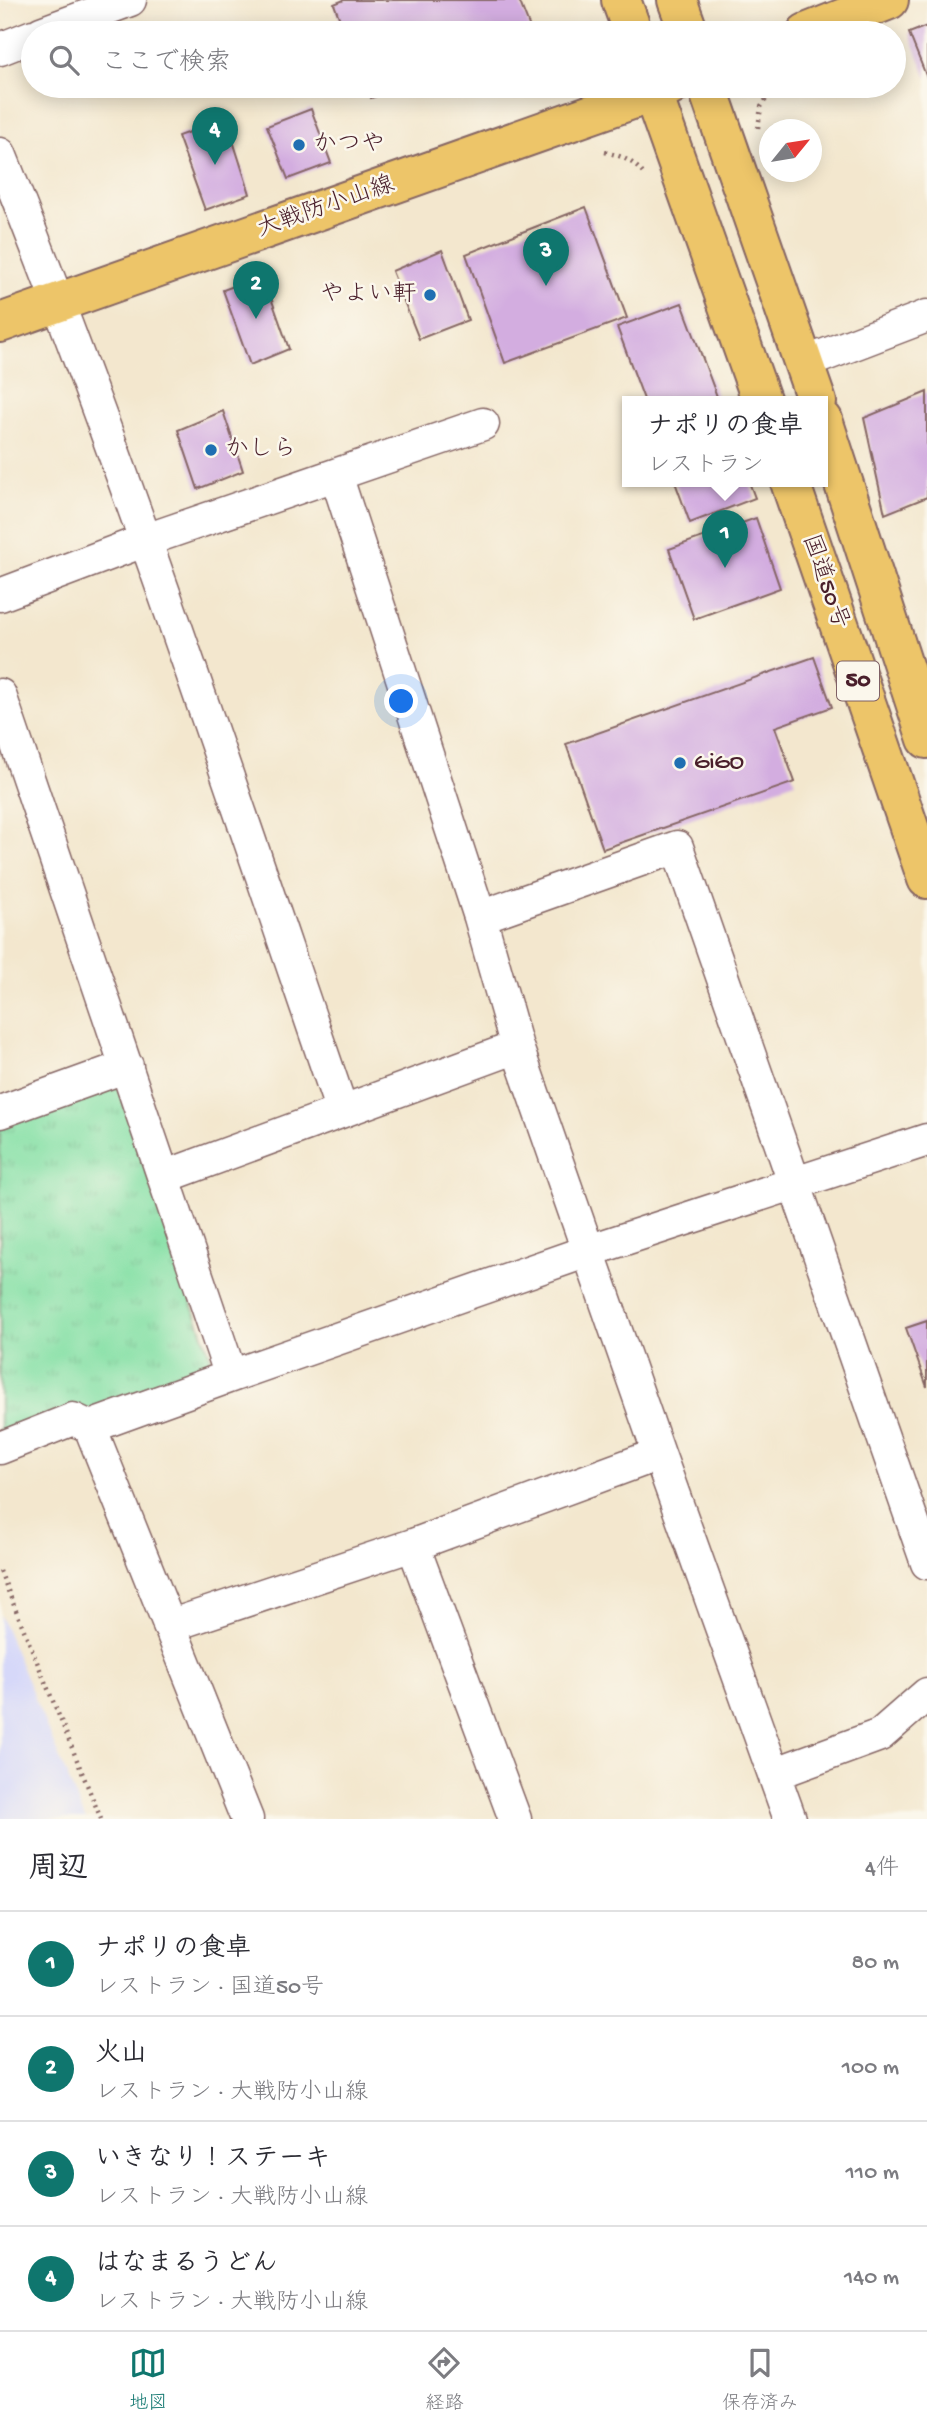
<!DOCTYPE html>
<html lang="ja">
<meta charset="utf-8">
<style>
:root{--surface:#fff;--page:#f2f2f3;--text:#2b2b33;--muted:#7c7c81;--line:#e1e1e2;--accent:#0f766e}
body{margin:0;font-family:"Gochi Hand","Klee One",sans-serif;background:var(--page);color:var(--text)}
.compass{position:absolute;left:759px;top:119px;width:63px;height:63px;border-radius:50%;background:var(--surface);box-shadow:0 4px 18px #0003;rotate:60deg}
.you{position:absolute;left:402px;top:702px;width:24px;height:24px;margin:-18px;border:5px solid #fff;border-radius:50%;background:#1a73e8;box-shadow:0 0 0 10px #1a73e833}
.badge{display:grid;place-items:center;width:46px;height:46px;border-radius:50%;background:var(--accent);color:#fff;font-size:23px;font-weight:700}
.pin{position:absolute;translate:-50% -58px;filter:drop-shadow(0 2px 4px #0008)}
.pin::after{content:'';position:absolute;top:37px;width:24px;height:21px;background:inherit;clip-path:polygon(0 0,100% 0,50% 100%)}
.popup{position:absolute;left:622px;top:396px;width:206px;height:91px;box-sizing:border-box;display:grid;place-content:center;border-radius:0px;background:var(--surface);filter:drop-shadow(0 2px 5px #0005);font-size:23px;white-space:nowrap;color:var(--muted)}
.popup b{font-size:26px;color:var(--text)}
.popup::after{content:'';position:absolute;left:50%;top:100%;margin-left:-14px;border:14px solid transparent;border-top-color:var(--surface)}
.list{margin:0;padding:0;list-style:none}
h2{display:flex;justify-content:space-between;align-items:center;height:91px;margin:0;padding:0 28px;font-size:30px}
h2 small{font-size:23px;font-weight:400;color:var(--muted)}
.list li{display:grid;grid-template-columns:46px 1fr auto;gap:21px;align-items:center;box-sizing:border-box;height:105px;padding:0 28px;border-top:2px solid var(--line)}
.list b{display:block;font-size:26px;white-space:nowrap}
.list p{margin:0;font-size:23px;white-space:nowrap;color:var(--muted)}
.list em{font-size:23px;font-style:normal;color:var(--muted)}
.icon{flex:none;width:38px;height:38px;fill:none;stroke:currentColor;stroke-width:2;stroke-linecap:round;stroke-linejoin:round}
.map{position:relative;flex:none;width:927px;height:1819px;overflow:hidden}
.search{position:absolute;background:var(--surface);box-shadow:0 4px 18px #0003;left:21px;right:21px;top:21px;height:77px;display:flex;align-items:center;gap:18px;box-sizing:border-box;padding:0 24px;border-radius:38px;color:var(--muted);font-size:26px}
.sheet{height:511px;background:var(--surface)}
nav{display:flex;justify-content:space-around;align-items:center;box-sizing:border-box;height:98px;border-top:2px solid var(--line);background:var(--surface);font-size:19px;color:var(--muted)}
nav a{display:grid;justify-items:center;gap:4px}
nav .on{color:var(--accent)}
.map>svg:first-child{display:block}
</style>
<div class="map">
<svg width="927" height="1819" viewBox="0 0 927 1819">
<defs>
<pattern id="grass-tufts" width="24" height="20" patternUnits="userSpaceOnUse" patternTransform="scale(1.75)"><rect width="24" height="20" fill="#85e0a6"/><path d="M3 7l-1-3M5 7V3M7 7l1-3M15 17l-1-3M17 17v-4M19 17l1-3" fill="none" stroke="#74c08f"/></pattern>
</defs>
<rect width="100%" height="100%" fill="#fbf7ec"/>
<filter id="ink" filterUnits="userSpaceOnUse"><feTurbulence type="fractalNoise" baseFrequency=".0143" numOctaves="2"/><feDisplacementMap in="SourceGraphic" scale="14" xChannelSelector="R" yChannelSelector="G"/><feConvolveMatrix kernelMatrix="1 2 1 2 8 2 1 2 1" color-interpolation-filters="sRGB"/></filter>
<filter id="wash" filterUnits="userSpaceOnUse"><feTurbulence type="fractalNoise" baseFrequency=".00686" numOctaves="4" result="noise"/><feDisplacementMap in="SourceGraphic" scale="28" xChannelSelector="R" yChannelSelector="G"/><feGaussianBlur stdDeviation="1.57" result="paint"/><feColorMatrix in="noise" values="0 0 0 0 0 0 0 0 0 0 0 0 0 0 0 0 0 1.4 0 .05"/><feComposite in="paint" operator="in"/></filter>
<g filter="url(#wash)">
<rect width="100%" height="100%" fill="#f3e7ce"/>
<!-- built -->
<path fill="#d6d8f9" d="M0 1615 85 1819H0Z"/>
<!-- grass -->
<path fill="url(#grass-tufts)" stroke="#688068" stroke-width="2" d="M116 1082 215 1370 92 1413 0 1436V1125Z"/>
<g id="blocks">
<!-- building -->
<path fill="#d3ade0" d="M344 0H519L532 33H345L334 4Z
M927 26V78L909 33Z
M366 86H403L371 98Z
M311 109 331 163 288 179 267 126Z
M226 119 250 194 205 210 178 136Z
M586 207 627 318 505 363 466 254Z
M442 250 468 320 419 339 392 271Z
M263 275 289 349 250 365 223 290Z
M682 303 719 402H645L617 327Z
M927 392V497L885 514 864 418Z
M223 411 243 471 198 489 178 430Z
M675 482H749L755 498 690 523Z
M756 518 780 588 694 619 669 549Z
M814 657 832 707 775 727 795 782 603 849 566 744Z
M927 1321V1387L906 1328Z"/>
</g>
</g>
<g filter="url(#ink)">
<use href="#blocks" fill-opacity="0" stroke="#856564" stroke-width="2"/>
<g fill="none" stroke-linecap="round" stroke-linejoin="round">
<defs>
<path id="minor" d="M41 33 130 0
M0 49 33 36
M0 154C126 468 232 790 342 1111
M804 363 927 316
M336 475 480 917 517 1047 659 1454 790 1819
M0 595 146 540 483 424
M0 695 231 1376
M480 917 677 847 927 1563
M0 1112 127 1066
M164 1177 517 1047
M90 1427 231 1376 588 1251 927 1140
M0 1448 73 1419 90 1427 247 1819
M413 1545 515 1819
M169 1626 413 1545 659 1454
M774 1774 880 1735 927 1694"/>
<path id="major" d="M806 33 889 0
M0 323 671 86"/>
<path id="highway" d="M621 0 633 33
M677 0 689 33
M650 86 762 402
M707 86 817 402
M823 420 927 739
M790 482 927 879"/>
</defs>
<!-- minor casing -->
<use href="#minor" stroke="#856564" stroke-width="35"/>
<!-- major casing -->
<use href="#major" stroke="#856564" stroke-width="42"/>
<!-- highway casing -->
<use href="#highway" stroke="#856564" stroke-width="42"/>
<!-- path -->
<path stroke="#856564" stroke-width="4.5" stroke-dasharray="2 5" stroke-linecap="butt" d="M758 128 761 107 770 93
M605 152C622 156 634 161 645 176
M0 1571 101 1819"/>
<!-- minor -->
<use href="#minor" stroke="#fff" stroke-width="32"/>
<!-- major -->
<use href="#major" stroke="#edc569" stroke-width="38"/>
<!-- highway -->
<use href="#highway" stroke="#edc569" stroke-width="38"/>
</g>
</g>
<!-- markers -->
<g fill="#1f6fb2" stroke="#fbf7ec" stroke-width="2.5">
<circle cx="299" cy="145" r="7"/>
<circle cx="430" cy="295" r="7"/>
<circle cx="211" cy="450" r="7"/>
<circle cx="680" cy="763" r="7"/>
</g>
<g text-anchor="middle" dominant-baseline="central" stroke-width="5" stroke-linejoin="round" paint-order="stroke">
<!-- shield labels -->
<rect fill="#fbf7ec" stroke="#7f6065" stroke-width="2" x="837" y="661.5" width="42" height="39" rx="5"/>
<g font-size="23" font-weight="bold" fill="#4a1f2b">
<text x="858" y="681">50</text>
</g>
<!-- poi labels -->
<g font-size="24" fill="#4a1f2b" stroke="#fbf7ec" text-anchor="start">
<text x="313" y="145">かつや</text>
<text x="416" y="295" text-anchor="end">やよい軒</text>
<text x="225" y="450">かしら</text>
<text x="694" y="763">GiGO</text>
</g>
<!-- street labels -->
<g font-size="24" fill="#4a1f2b" stroke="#fbf7ec">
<text transform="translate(326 208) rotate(-19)">大戦防小山線</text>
<text transform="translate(824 582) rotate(71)">国道50号</text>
</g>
</g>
</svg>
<svg class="compass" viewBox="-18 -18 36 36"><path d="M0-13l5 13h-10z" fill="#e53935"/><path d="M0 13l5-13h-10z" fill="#7c7c81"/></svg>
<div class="you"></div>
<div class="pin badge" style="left:725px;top:568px">1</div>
<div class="popup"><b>ナポリの食卓</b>レストラン</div>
<div class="pin badge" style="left:256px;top:319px">2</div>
<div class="pin badge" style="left:546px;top:286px">3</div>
<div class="pin badge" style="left:215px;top:165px">4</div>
<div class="search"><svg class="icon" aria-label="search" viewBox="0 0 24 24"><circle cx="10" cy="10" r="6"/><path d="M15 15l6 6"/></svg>ここで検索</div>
</div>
<section class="sheet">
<h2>周辺<small>4件</small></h2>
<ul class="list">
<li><span class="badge">1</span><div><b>ナポリの食卓</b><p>レストラン · 国道50号</p></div><em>80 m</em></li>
<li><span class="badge">2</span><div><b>火山</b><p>レストラン · 大戦防小山線</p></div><em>100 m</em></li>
<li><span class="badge">3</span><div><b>いきなり！ステーキ</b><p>レストラン · 大戦防小山線</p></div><em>110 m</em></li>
<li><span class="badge">4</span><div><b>はなまるうどん</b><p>レストラン · 大戦防小山線</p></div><em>140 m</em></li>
</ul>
</section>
<nav>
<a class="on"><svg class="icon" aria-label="map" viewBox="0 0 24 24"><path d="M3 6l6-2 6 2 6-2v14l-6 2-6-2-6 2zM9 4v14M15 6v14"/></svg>地図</a>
<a><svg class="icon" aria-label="directions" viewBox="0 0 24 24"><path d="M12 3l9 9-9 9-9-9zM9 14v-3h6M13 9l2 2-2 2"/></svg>経路</a>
<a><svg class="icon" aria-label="saved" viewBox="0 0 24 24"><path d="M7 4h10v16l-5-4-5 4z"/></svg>保存済み</a>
</nav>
